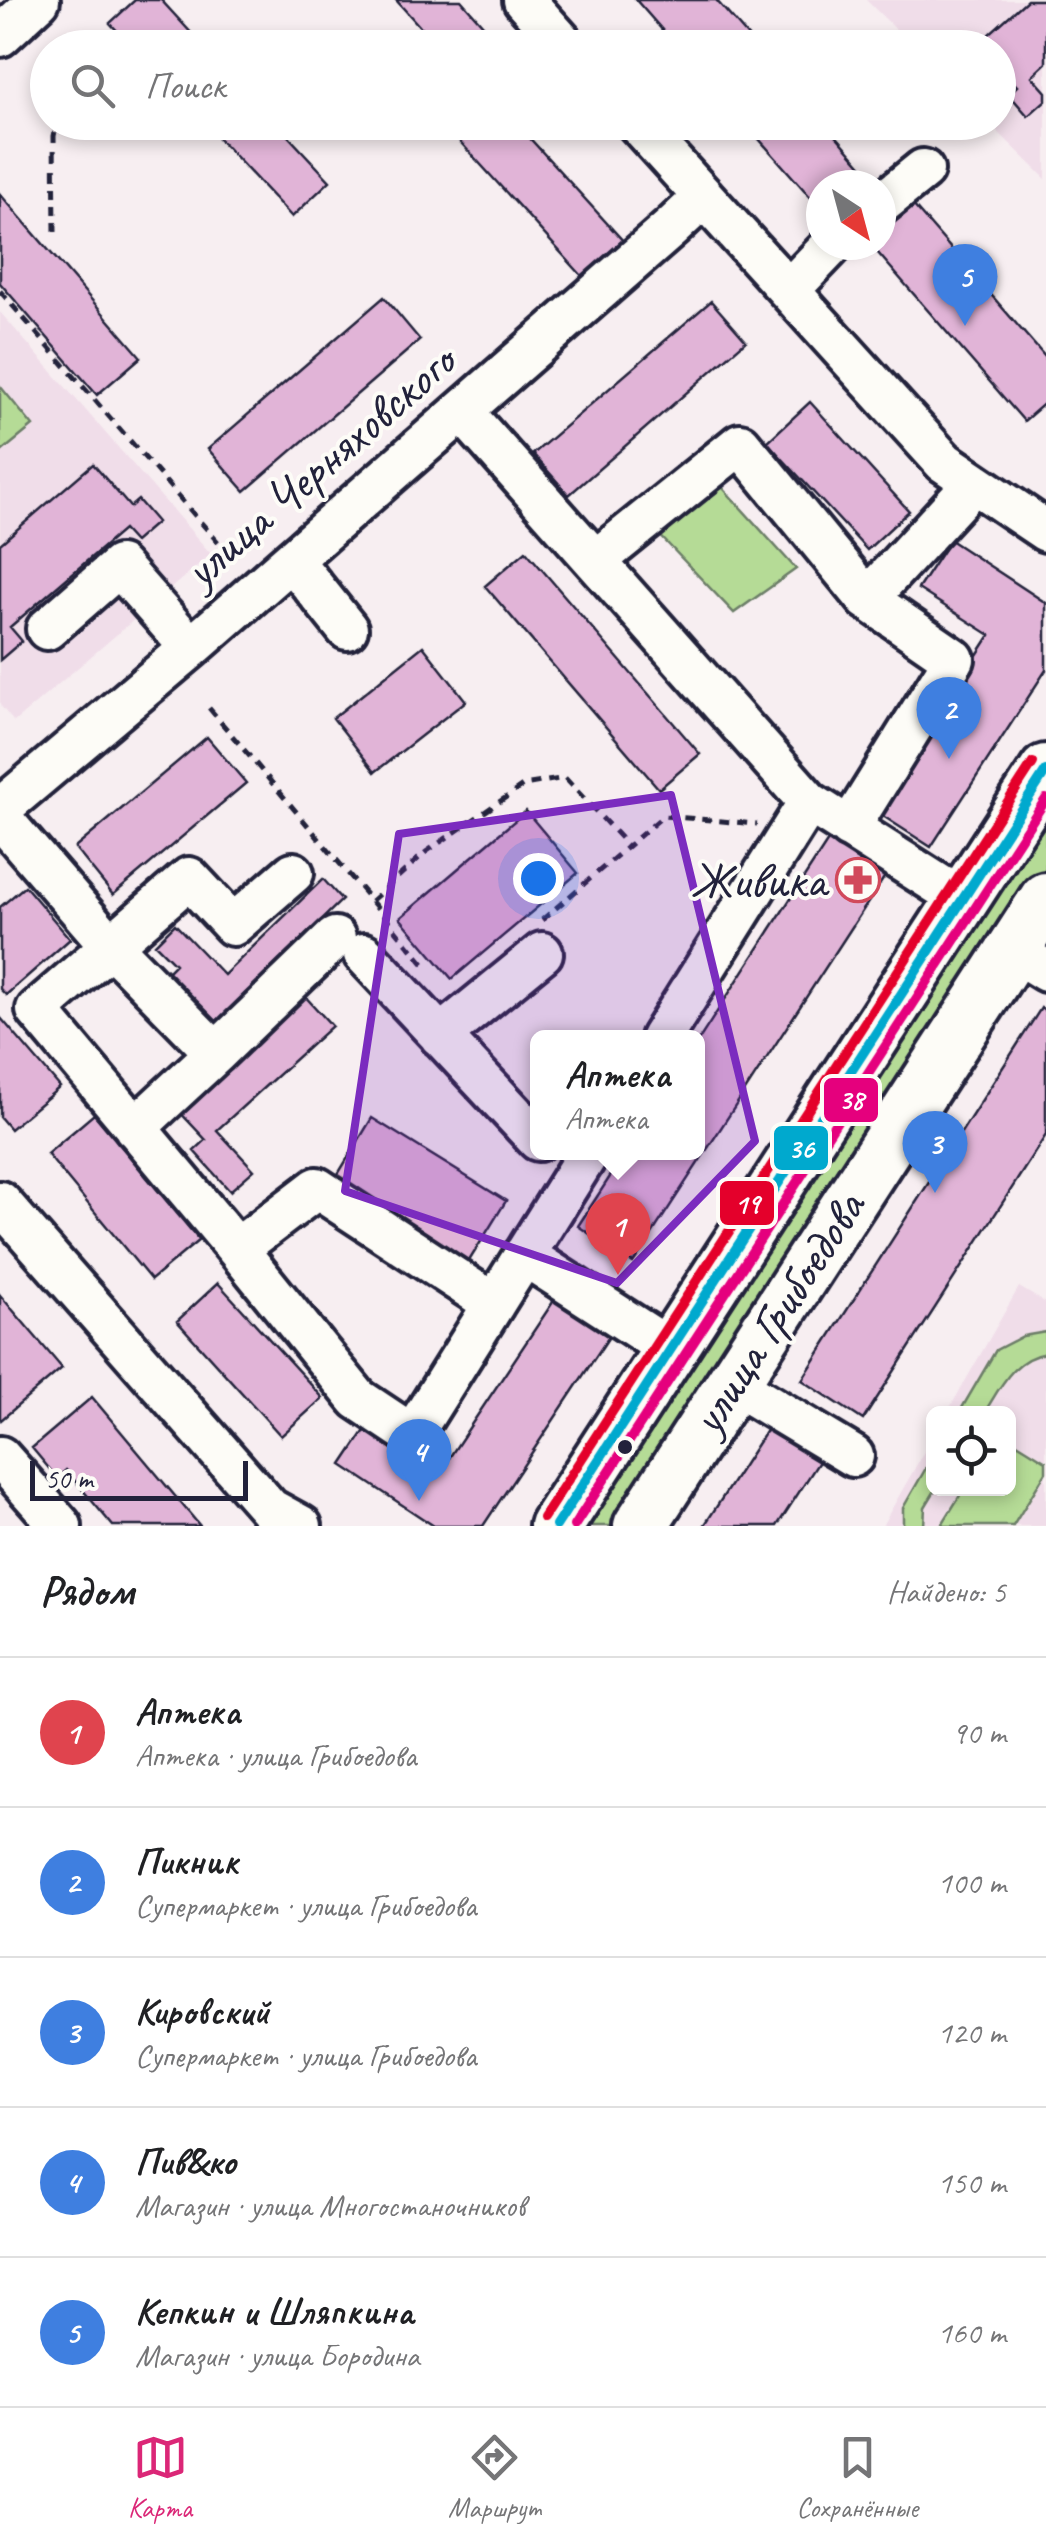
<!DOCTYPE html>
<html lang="ru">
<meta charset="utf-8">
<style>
:root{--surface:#fff;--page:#f6f6f6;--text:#202124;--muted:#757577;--line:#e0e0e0;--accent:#db2777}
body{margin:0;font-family:Caveat,sans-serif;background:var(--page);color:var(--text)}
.controls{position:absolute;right:30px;bottom:30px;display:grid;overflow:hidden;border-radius:15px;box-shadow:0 5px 15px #0003}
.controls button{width:90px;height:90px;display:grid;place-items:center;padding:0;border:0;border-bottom:2px solid var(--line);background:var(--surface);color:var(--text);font:50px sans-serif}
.compass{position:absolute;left:806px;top:170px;width:90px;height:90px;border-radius:50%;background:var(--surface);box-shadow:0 5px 15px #0003;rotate:144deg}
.scale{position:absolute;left:30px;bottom:25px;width:218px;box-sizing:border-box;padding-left:10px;border:5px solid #22223b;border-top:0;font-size:28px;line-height:35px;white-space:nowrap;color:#22223b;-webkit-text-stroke:8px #fdfcf7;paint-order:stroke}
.you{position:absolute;left:538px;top:878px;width:35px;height:35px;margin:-25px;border:8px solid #fff;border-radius:50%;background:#1a73e8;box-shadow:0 0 0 15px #1a73e833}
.badge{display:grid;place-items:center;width:65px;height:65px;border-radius:50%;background:var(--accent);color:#fff;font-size:32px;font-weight:700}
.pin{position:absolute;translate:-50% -82px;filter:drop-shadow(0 2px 5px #0008)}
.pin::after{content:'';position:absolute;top:52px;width:35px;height:30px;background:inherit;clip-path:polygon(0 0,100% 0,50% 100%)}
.popup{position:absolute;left:530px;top:1030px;width:175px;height:130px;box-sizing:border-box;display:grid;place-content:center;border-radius:15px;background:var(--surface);filter:drop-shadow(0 2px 8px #0005);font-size:32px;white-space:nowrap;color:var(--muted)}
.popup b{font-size:38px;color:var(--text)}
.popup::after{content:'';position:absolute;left:50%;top:100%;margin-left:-20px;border:20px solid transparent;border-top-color:var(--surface)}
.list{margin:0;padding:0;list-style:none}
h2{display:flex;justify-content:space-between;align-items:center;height:130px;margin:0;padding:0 40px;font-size:42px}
h2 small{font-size:32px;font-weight:400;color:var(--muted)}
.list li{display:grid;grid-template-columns:65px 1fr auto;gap:30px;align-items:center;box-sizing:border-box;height:150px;padding:0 40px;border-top:2px solid var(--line)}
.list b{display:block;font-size:38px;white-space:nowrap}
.list p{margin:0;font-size:32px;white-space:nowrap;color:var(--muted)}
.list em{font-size:32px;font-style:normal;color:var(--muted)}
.icon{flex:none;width:55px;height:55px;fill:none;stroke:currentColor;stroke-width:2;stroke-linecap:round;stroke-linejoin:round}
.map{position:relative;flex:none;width:1046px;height:1526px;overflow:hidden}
.search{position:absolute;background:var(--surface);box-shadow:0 5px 15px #0003;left:30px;right:30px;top:30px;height:110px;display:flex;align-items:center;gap:25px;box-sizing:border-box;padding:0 35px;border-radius:55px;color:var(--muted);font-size:38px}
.sheet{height:880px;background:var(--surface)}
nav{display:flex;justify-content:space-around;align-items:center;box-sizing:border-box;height:140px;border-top:2px solid var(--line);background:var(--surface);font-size:28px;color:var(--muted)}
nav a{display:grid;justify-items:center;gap:5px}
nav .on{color:var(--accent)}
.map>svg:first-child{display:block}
</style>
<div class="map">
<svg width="1046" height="1526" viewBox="0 0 1046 1526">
<rect width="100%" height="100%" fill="#f7eef1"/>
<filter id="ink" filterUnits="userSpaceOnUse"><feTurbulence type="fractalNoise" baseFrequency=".01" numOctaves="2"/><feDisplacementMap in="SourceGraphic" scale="20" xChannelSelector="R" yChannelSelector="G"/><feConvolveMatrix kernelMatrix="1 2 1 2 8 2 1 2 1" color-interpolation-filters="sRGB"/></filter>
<g filter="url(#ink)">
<!-- built -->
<path fill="#f0dde9" d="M866 0H1046V179L989 123 998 122V48L914 47Z
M0 312 211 554 14 722 0 705Z
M1019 1287 1046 1303V1526H882L933 1436 934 1488H1008V1414L947 1413Z"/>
<!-- green -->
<path fill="#b5db96" stroke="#6c7e68" stroke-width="2.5" d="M0 386 33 426 0 453Z
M713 477 796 569 734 613 649 524Z
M1046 789V874L624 1526H568Z
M1046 1332V1353C1013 1358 1000 1388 984 1413H959L996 1350 1023 1336Z
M1009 1438 1046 1461V1472L1013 1526H941L964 1489 1008 1488Z
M933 1456 934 1488 936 1489 925 1507 924 1526H903V1508Z"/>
<!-- building -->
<path fill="#e1b4d7" stroke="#22223b" stroke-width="2.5" d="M135 0H161L205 48H133L110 23Z
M396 0H461L490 33 475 48H439Z
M636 0H716L758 48H678Z
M1027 0H1046V63L1032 76 1046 92V100L1028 116 1009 94 1017 86 998 66V48H982L978 44Z
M203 122H275L330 181 292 217Z
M466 122H515L624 242 584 278 453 134Z
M744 122H824L866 170 849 185H821V209Z
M0 194 141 357 97 395 0 283Z
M913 205 1046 358V402L1024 421 871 245H881V233Z
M384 297 420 340 245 491 208 449Z
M711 301 746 341 569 495 533 454Z
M810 402 909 511 867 550 767 442Z
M93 464 130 507 138 500 157 522 134 542 123 530 10 627 22 641 0 660V544Z
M950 540 1046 603V670L931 847 875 811 990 635 918 589Z
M526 551 700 754 659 789 485 586Z
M423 646 466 701 375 772 333 718Z
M207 737 246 783 113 895 75 848Z
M526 811 578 873 452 979 400 918Z
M837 827 893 864 633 1263 578 1226 626 1152H698V1041Z
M323 879 342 900 211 1027 189 1004 194 999 167 972 175 964 155 944 175 924 224 975Z
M25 886 70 939 6 995 0 989V907Z
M302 993 332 1026 217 1130 254 1170 230 1191 194 1151 206 1140 176 1108Z
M1041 1008 1046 1012V1135L863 1420 802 1380Z
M0 1017 60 1087 10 1129 0 1117Z
M94 1114 199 1240 151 1280 47 1154Z
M372 1118 506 1201 469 1261 335 1179Z
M218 1283 323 1398 281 1436 177 1321Z
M561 1290 616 1326 483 1526H434L342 1465 374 1417 445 1464Z
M0 1295 62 1368 1 1420 0 1418Z
M92 1397 200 1526H113L66 1470 57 1478 32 1448Z
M772 1421 824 1454 777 1526H704Z"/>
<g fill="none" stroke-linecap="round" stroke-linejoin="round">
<defs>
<path id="minor" d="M524 0 567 48
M0 36 39 0
M636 122 944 462 1046 531
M881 204 923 170
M789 290 832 245
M462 411 809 802 963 900
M292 560 347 629
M595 561 740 444 867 599 954 659 849 828
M867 599 973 484
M47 629 119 566 191 648
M0 809 191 648 671 228 704 197
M0 817 111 946 216 1053
M1012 950 1046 971
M364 954 538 1140
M440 1036 542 953
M661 1038 809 802
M135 1128 216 1053 335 938
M0 1202 270 1509 301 1526
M237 1249 37 1010 189 878 233 925 293 873
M524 1255 671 1350
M494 1304 317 1188 237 1249 358 1399 412 1435 589 1152
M732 1383 853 1456
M0 1457 61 1526"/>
<path id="major" d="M556 1526 1046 771
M640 1526 1046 899"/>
</defs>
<!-- minor casing -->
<use href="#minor" stroke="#22223b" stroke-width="48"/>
<!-- major casing -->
<use href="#major" stroke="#22223b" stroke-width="60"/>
<!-- path -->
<path stroke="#22223b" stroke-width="5" stroke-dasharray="10 8" stroke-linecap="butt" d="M70 48 72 37
M55 232 54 136 57 122
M0 291 218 542
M209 708 426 966
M371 901 426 852 524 785 565 778 628 846
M542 920 663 816 757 824"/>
<!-- minor -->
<use href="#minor" stroke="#fdfcf7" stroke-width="40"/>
<!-- major -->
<use href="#major" stroke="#fdfcf7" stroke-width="52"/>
<defs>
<path id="bus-1" d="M556 1526 1046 771"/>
<path id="bus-2" d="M574 1526 1046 799"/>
<path id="bus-3" d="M543 1518 1033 763"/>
</defs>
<!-- bus-1 casing -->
<use href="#bus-1" stroke="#fdfcf7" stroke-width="18"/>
<!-- bus-2 casing -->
<use href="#bus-2" stroke="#fdfcf7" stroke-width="18"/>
<!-- bus-3 casing -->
<use href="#bus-3" stroke="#fdfcf7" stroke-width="18"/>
<!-- bus-1 -->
<use href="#bus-1" stroke="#00a9ce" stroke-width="10"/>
<!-- bus-2 -->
<use href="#bus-2" stroke="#e5007d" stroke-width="10"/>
<!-- bus-3 -->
<use href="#bus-3" stroke="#e4002b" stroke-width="10"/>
</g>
</g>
<!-- marked area -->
<path fill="#7b2cbf" fill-opacity="0.2" stroke="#7b2cbf" stroke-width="8" stroke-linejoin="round" d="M671 795 755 1141 617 1283 345 1191 399 834Z"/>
<!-- icons -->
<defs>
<symbol id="pharmacy-ring" viewBox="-11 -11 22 22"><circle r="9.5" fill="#fdfcf7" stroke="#d1495b" stroke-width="1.5"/><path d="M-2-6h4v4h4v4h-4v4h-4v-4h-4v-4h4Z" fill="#d1495b"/></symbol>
</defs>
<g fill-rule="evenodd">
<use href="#pharmacy-ring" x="833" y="855" width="50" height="50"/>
</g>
<!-- markers -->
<circle fill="#22223b" stroke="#fdfcf7" stroke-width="4" cx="625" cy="1447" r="9"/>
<g text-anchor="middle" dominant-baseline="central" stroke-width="8" stroke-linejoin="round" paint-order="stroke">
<!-- street labels -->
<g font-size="50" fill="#22223b" stroke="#fdfcf7">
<text transform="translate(319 466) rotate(-41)">улица Черняховского</text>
<text transform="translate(777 1313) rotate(-57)">улица Грибоедова</text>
</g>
<!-- poi labels -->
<g font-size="50" fill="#22223b" stroke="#fdfcf7" text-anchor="end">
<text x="826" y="880">Живика</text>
</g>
</g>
<g stroke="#fdfcf7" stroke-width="4">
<rect x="822" y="1076" width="58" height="48" rx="10" fill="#e5007d"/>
<rect x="772" y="1124" width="58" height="48" rx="10" fill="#00a9ce"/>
<rect x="718" y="1179" width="58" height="48" rx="10" fill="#e4002b"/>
</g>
<g font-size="28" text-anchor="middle" font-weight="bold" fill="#fff">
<text x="851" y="1109">38</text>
<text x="801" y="1158">36</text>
<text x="747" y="1213">19</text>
</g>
</svg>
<div class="controls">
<button><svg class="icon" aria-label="locate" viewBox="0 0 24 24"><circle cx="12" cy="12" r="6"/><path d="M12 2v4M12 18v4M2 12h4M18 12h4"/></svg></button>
</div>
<svg class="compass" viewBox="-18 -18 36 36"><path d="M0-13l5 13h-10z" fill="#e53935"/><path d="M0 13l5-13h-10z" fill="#757577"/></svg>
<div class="scale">50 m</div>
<div class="you"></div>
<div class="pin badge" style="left:618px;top:1275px;background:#e0444e">1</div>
<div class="popup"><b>Аптека</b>Аптека</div>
<div class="pin badge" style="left:949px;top:759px;background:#3f7fe0">2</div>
<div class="pin badge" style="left:935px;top:1193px;background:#3f7fe0">3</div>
<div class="pin badge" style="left:419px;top:1501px;background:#3f7fe0">4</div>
<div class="pin badge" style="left:965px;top:326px;background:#3f7fe0">5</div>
<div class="search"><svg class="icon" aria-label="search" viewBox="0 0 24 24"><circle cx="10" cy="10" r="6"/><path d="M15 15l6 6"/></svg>Поиск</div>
</div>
<section class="sheet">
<h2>Рядом<small>Найдено: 5</small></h2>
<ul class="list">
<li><span class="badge" style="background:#e0444e">1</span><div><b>Аптека</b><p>Аптека · улица Грибоедова</p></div><em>90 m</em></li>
<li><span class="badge" style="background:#3f7fe0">2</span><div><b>Пикник</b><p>Супермаркет · улица Грибоедова</p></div><em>100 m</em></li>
<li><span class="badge" style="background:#3f7fe0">3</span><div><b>Кировский</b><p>Супермаркет · улица Грибоедова</p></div><em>120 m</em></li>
<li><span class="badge" style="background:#3f7fe0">4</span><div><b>Пив&amp;ко</b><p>Магазин · улица Многостаночников</p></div><em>150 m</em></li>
<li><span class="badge" style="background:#3f7fe0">5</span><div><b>Кепкин и Шляпкина</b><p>Магазин · улица Бородина</p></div><em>160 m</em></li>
</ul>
</section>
<nav>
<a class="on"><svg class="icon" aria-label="map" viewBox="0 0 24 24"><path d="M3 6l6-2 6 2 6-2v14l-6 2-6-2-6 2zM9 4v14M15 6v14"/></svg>Карта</a>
<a><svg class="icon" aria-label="directions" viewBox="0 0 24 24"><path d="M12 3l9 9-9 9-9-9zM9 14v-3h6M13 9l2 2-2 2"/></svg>Маршрут</a>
<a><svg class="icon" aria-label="saved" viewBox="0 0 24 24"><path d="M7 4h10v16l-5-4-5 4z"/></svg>Сохранённые</a>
</nav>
